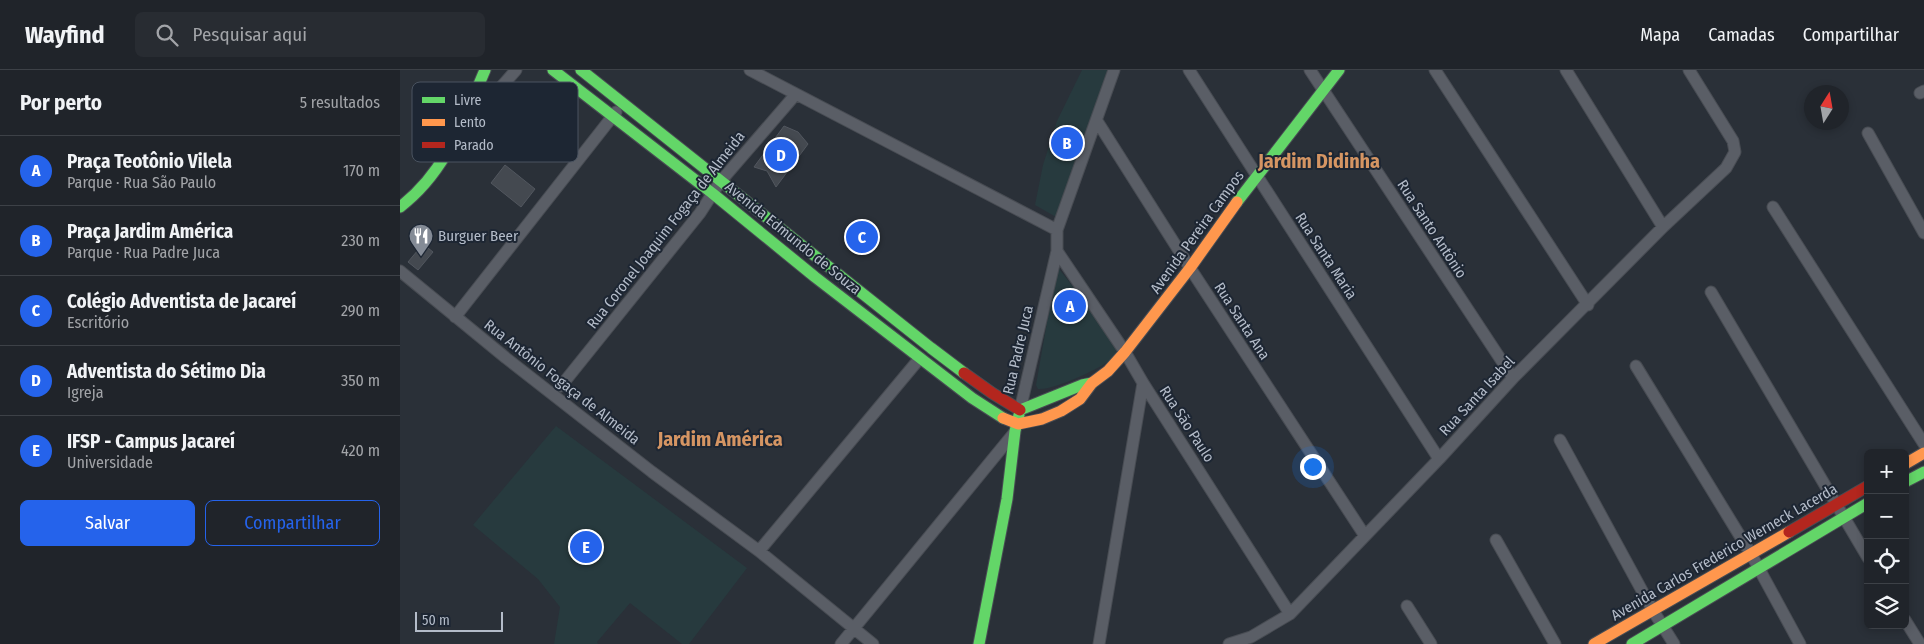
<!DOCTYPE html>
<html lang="pt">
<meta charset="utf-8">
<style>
:root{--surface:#20242a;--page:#282c32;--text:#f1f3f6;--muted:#a2a4a8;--line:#3d4147;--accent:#2563eb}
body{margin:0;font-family:"Fira Sans Condensed",sans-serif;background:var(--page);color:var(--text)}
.controls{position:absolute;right:15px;bottom:15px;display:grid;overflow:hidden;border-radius:8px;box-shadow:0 2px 8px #0003}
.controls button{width:45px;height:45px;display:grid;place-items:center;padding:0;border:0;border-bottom:1px solid var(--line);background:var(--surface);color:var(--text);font:25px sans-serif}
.compass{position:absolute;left:1404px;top:15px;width:45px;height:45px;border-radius:50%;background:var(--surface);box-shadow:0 2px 8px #0003;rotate:11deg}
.scale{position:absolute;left:15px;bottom:12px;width:88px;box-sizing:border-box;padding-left:5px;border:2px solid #b4bcc9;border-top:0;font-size:14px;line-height:18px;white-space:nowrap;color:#b4bcc9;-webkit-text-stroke:4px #1d2633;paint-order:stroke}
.you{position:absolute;left:912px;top:396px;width:18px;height:18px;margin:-12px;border:4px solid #fff;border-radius:50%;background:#1a73e8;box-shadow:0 0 0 8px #1a73e833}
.badge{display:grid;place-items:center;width:32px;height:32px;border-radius:50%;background:var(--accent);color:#fff;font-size:16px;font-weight:700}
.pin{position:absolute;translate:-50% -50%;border:2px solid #fff;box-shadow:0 1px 5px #0006}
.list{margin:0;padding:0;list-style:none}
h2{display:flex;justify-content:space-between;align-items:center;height:65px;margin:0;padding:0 20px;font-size:21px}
h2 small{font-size:16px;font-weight:400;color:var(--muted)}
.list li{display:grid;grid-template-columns:32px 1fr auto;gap:15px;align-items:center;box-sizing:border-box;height:70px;padding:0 20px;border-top:1px solid var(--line)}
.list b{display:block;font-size:19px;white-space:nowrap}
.list p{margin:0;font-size:16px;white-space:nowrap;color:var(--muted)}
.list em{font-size:16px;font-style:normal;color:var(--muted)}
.actions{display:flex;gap:10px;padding:15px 20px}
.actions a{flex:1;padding:11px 0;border:1px solid var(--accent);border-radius:8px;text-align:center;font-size:18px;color:var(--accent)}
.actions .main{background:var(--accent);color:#fff}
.icon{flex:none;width:28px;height:28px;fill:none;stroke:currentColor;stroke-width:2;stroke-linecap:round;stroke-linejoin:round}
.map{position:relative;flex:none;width:1524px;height:574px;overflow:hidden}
header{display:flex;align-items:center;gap:30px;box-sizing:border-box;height:70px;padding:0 25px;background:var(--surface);border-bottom:1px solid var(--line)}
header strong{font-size:24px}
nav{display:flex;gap:28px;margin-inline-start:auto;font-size:18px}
.search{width:350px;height:45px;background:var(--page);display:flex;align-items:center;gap:12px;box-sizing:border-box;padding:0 18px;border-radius:8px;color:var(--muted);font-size:19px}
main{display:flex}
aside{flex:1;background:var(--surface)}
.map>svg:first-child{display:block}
</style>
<header>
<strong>Wayfind</strong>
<div class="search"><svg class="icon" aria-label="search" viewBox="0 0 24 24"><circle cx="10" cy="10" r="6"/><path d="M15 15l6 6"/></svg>Pesquisar aqui</div>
<nav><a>Mapa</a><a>Camadas</a><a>Compartilhar</a></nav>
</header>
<main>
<aside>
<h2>Por perto<small>5 resultados</small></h2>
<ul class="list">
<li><span class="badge">A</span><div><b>Praça Teotônio Vilela</b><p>Parque · Rua São Paulo</p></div><em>170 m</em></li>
<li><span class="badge">B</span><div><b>Praça Jardim América</b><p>Parque · Rua Padre Juca</p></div><em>230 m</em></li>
<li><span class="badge">C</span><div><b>Colégio Adventista de Jacareí</b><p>Escritório</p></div><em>290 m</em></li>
<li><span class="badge">D</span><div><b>Adventista do Sétimo Dia</b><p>Igreja</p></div><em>350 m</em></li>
<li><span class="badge">E</span><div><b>IFSP - Campus Jacareí</b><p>Universidade</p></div><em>420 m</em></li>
</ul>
<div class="actions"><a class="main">Salvar</a><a>Compartilhar</a></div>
</aside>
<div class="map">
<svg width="1524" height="574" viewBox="0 0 1524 574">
<rect width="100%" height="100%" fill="#2a3038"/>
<!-- green -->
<path fill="#273a3e" d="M682 0H709L656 147 635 135 643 95 657 51Z
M659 199 716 271C717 277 718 281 714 286 707 297 651 321 638 319L636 315 656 201Z
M156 356 347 498 289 574H282L230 533 197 572 198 574H154L160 537 138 509 73 455Z"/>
<!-- building -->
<path fill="#444950" stroke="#52575f" d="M384 56 398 62 408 74 376 117 367 101 354 97Z
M105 95 135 119 121 137 91 113Z
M23 174 33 182 18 200 8 192Z"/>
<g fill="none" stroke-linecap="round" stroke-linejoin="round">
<defs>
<path id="street" d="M350 0 657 160
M789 0 1039 389
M910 0 1113 308
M1035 0 1188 235
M1166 0 1263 157
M1520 23 1524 21
M697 51 790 198 965 466
M65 58 116 0
M1468 63 1524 163
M1373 137 1524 374
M657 181 725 282 743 313 890 544
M0 201 106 288 252 402 359 481 473 574
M1311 222 1468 488
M55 247 216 42
M1236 296 1351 484 1400 574
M161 316 300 143 320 112 396 24
M620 340 657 181V160L714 0
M1160 370 1252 539 1274 574
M1096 470 1155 574
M359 481 520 288
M1007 536 1031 574
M1505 550 1520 574
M441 574 614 363
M699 574 743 313
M829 574 851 567 890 544 1039 389 1113 308 1263 157 1326 98 1335 82 1333 71 1289 0"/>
<path id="fast" d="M153 0 312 123 415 207 572 328 603 348
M181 0 531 278 564 303
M837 132 939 0
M0 137C46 102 63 51 85 0
M620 340 682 315 692 313
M1505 412 1524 402
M579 574 607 429 615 361 619 345
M1232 574 1468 433"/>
<path id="slow" d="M603 348 618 354 642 349 661 341 680 329 692 313 708 301 725 282 790 198 837 132
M1505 394 1524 383
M1194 574 1389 462"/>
<path id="jam" d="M564 303 592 323 620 340
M1389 462 1468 416"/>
</defs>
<!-- street casing -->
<use href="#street" stroke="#484c53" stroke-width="13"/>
<!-- fast casing -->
<use href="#fast" stroke="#484c53" stroke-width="13"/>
<!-- slow casing -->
<use href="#slow" stroke="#484c53" stroke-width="13"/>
<!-- jam casing -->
<use href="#jam" stroke="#484c53" stroke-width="13"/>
<!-- street -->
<use href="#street" stroke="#5a5e66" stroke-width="11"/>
<!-- fast -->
<use href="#fast" stroke="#63d668" stroke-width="11"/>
<!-- slow -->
<use href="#slow" stroke="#ff974d" stroke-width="11"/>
<!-- jam -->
<use href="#jam" stroke="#b3261e" stroke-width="11"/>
</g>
<!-- icons -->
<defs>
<symbol id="restaurant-pin" viewBox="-11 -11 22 30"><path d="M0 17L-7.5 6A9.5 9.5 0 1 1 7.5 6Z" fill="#848b96" stroke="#1d2633"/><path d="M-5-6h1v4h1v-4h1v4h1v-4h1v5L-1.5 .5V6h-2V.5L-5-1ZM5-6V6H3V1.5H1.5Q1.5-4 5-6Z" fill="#fff"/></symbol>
</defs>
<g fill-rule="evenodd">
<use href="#restaurant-pin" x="7" y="152" width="28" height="38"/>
</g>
<g text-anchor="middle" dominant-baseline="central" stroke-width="4" stroke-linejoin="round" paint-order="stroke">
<!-- street labels -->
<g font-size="15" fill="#b4bcc9" stroke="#1d2633">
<text transform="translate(1032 159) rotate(57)">Rua Santo Antônio</text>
<text transform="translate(266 160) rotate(-52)">Rua Coronel Joaquim Fogaça de Almeida</text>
<text transform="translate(797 162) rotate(-54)">Avenida Pereira Campos</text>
<text transform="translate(393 168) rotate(39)">Avenida Edmundo de Souza</text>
<text transform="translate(926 186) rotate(57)">Rua Santa Maria</text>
<text transform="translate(842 251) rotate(57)">Rua Santa Ana</text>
<text transform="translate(618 280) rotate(-77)">Rua Padre Juca</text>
<text transform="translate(162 312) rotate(38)">Rua Antônio Fogaça de Almeida</text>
<text transform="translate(1077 326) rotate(-47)">Rua Santa Isabel</text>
<text transform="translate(787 354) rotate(57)">Rua São Paulo</text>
<text transform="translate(1324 482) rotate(-30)">Avenida Carlos Frederico Werneck Lacerda</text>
</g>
<!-- poi labels -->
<g font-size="15" fill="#b4bcc9" stroke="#1d2633" text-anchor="start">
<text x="38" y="166">Burguer Beer</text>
</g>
<!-- district labels -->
<g font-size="20" font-weight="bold" fill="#d59563" stroke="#1d2633">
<text x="919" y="91">Jardim Didinha</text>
<text x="320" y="369">Jardim América</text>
</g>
</g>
<!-- legend -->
<rect x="12" y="12" width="166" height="80" rx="8" fill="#1d2633" stroke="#4a5360" stroke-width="1"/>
<rect x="22" y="27" width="23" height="6" fill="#63d668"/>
<rect x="22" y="49" width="23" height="7" fill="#ff974d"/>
<rect x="22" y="72" width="23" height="6" fill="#b3261e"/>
<g font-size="14" fill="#b4bcc9">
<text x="54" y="35">Livre</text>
<text x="54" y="57">Lento</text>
<text x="54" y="80">Parado</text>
</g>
</svg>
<div class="controls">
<button>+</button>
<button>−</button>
<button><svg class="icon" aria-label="locate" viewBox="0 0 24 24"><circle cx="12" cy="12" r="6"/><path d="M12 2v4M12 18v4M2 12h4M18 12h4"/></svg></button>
<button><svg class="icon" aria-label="layers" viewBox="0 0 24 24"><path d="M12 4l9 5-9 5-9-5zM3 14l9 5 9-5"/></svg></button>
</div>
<svg class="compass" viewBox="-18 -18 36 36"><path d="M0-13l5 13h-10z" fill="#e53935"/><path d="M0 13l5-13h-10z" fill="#a2a4a8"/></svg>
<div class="scale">50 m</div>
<div class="you"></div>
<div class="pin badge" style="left:670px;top:236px">A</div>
<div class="pin badge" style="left:667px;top:73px">B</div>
<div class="pin badge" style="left:462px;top:167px">C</div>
<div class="pin badge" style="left:381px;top:85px">D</div>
<div class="pin badge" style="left:186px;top:477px">E</div>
</div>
</main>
